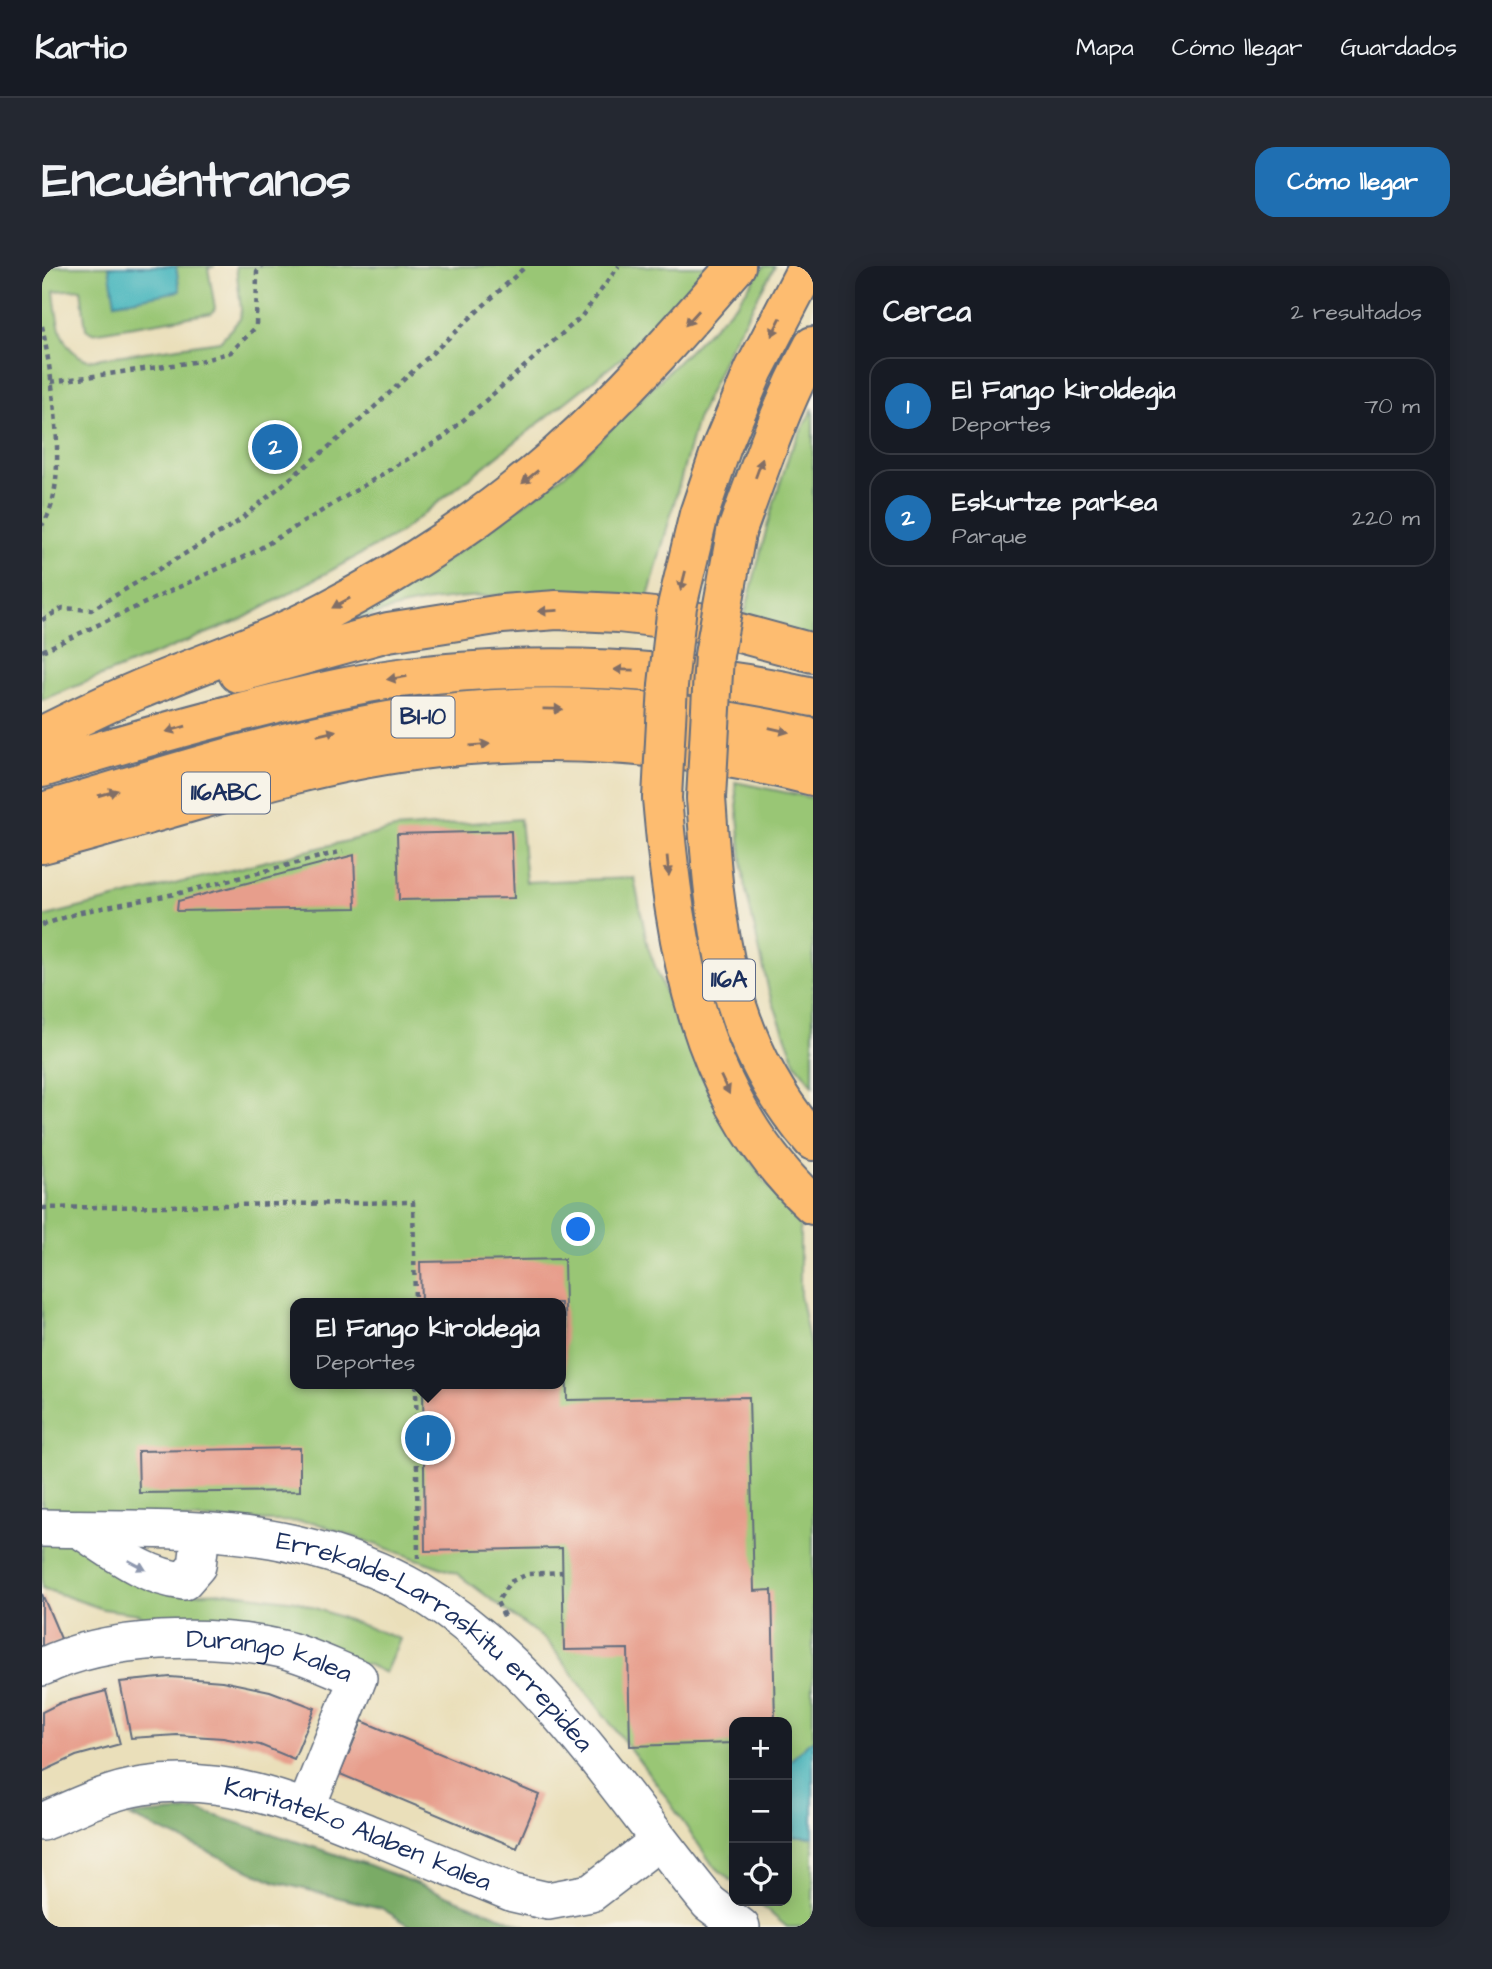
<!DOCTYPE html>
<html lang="es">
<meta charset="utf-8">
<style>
:root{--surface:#171b24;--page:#242831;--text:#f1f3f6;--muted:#9ea1a6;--line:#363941;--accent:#1f6fb2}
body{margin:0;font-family:"Architects Daughter",sans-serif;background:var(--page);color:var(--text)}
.controls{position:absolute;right:21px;bottom:21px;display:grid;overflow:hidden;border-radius:14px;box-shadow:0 4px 18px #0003}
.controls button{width:63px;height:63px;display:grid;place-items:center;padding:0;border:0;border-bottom:2px solid var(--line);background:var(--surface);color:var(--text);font:35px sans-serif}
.you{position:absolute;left:537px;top:964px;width:24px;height:24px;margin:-18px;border:5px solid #fff;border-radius:50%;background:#1a73e8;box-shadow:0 0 0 10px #1a73e833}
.badge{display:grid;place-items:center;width:46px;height:46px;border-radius:50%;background:var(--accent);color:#fff;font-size:23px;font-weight:700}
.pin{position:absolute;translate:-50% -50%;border:4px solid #fff;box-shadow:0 2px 7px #0006}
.popup{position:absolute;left:248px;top:1032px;width:276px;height:91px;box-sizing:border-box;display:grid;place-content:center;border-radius:14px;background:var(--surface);filter:drop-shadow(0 2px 5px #0005);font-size:23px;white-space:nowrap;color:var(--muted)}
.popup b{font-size:26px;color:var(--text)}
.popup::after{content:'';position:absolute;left:50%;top:100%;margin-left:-14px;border:14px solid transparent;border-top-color:var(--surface)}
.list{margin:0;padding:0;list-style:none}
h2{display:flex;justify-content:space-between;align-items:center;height:91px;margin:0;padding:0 28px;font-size:30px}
h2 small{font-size:23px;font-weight:400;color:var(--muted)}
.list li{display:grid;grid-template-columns:46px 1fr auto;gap:21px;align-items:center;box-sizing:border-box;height:98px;margin:0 14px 14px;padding:0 14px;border:2px solid var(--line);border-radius:21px}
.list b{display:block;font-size:26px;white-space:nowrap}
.list p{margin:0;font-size:23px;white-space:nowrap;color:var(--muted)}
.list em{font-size:23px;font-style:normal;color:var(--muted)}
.icon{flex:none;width:38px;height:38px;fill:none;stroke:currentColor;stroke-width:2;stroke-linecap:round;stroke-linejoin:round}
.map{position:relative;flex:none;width:771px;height:1661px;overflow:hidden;border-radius:21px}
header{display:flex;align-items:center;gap:42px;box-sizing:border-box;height:98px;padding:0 35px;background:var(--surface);border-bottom:2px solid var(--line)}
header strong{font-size:33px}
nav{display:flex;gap:38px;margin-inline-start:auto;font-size:24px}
.intro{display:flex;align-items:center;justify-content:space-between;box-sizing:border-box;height:168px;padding:0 42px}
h1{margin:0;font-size:49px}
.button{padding:18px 32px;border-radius:21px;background:var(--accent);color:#fff;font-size:24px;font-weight:700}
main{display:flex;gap:42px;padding:0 42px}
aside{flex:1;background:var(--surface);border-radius:21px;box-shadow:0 4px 18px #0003}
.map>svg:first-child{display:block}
</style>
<header>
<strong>Kartio</strong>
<nav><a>Mapa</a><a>Cómo llegar</a><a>Guardados</a></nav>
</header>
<div class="intro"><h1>Encuéntranos</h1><a class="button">Cómo llegar</a></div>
<main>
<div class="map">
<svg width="771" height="1661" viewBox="0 0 771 1661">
<rect width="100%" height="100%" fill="#f7f3e8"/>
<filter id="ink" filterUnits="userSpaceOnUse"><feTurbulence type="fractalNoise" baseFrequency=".0143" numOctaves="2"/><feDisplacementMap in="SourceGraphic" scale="14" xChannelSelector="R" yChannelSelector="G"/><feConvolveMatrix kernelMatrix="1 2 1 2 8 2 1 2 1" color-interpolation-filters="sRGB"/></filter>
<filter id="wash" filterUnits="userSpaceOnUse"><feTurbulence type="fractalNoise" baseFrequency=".00686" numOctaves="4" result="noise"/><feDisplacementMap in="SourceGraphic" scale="28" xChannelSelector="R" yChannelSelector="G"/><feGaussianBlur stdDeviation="1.57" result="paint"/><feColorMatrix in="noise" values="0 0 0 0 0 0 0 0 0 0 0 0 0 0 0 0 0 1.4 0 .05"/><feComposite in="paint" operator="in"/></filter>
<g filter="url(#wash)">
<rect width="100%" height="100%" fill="#eadfba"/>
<!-- green -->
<path fill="#99c674" stroke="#5a7a69" stroke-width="2" fill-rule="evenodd" d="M0 0H173L166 2 173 42 170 47 50 67 44 63 39 23 12 25C15 53 16 83 46 94L178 75 198 53 199 43 194 0H669L591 83 356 268 200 353 0 434Z
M722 0H733L687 82 655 154 605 335C517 331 423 320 337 347 312 355 287 366 262 376L402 296 523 208 695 37Z
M771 142V373L702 351 727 253 748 186Z
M693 516 771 532V819L754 798 727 726 702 616Z
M478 553 484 616 592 612 606 681 633 753 675 841 721 913 758 960V1029L771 1095V1661H745L714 1635H745V1456H692V1617L670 1598 617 1521 506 1376 414 1307 271 1256 0 1249V651L353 563ZM253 1037H519V1118H253Z
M0 1275H34L135 1328 184 1326 254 1335 358 1373 343 1407 327 1399 109 1359 97 1348 61 1343 0 1322Z"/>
<!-- forest -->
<path fill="#7aab66" stroke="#4a6d62" stroke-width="2" d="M156 1544 327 1599 486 1661H370L339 1642 234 1616 87 1550Z"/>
<!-- water -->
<path fill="#46b6bd" stroke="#30728e" stroke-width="2" d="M75 0H134L138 25 73 37 67 1Z
M768 1475H771V1571H752L751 1527 745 1526V1498Z"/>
<g id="blocks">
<!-- building -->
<path fill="#e79e8c" d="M469 565 472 632 357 634 355 568Z
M312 589 314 642 135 645 136 635Z
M522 993 525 1134 707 1131 712 1325 730 1324 733 1456H692V1477L588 1480 586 1383 522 1384 520 1282 383 1285 381 1118H519V1037H379L378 996Z
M258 1182V1225L97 1227 96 1185Z
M0 1328 20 1375 0 1383Z
M128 1411 180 1415 228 1425 273 1442 252 1493 218 1479 181 1472 135 1469 89 1472 78 1416Z
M64 1425 78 1478 34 1490 0 1506V1446L18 1437Z
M320 1455 497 1529 475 1582 298 1508Z"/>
</g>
</g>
<g filter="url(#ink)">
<use href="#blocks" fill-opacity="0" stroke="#636d7e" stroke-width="2"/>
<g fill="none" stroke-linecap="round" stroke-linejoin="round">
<defs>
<g id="minor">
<path id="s1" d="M0 1262C84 1264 171 1259 253 1278 295 1288 339 1303 376 1325 500 1400 577 1528 667 1637L699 1661"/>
<path d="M37 1263C70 1284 102 1311 142 1315L155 1300 159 1266"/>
<path id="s2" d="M0 1401C66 1369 169 1367 240 1383 265 1389 291 1402 316 1412L264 1542"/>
<path id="s3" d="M0 1556C32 1542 66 1525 101 1520 185 1507 256 1539 333 1570 379 1589 425 1608 471 1627L506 1635 549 1627 617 1575"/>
</g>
<path id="highway" d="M657 248 680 180 712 104 766 0
M694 267C717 204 739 139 771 80
M196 407 346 366 460 348 515 344 576 347 657 356 771 387
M3 468C33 453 63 438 94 425 158 398 223 377 284 345 365 303 448 248 516 188 581 130 638 65 694 0
M0 502C76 479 153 457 230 438 274 427 320 416 365 411 500 395 639 401 771 431
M620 532C633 681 655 832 771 939
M664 532C673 660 682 774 771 875
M0 546C120 511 241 471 365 452 499 432 639 441 771 472
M0 578C123 547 244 502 371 485 505 467 640 477 771 510"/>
</defs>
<!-- minor casing -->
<use href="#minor" stroke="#636d7e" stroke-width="40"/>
<!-- highway casing -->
<use href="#highway" stroke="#636d7e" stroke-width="42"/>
<!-- path -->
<path stroke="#636d7e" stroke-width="4.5" stroke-dasharray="5 5" stroke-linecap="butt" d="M0 60C9 105 29 222 0 259
M9 116 159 95 189 86 214 61 215 5 220 0
M0 354 21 342 49 344 194 257 312 160 484 0
M0 385 212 286 402 171 539 51 577 0
M0 659 39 646 138 627 301 585
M0 942 371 936 373 1037
M374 1118 376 1292
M462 1350 455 1336 468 1316 486 1308 520 1306"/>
<!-- minor -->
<use href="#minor" stroke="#fff" stroke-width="37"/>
<!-- highway -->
<use href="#highway" stroke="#fdbc70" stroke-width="38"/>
<defs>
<path id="highway-bridge" d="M620 532 626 419 635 340 657 248
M664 532 672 389 694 267"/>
</defs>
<!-- highway-bridge casing -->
<use href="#highway-bridge" stroke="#636d7e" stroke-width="42" stroke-linecap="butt"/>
<!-- highway-bridge -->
<use href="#highway-bridge" stroke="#fdbc70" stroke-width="38"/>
</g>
<!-- one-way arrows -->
<defs><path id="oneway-solid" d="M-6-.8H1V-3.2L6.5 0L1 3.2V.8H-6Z" transform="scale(1.75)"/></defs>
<g fill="#816e66">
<use href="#oneway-solid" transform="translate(650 52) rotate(132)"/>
<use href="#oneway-solid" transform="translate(734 61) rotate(117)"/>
<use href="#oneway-solid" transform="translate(717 202) rotate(-70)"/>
<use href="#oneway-solid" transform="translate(488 211) rotate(141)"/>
<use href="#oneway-solid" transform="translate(641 315) rotate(104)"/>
<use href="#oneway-solid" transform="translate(299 337) rotate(151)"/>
<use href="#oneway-solid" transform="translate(506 345) rotate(177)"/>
<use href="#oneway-solid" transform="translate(582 404) rotate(-179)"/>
<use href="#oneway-solid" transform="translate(355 412) rotate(171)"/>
<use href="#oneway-solid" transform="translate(511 443) rotate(1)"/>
<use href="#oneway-solid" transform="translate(134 463) rotate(164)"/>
<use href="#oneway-solid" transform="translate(737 464) rotate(13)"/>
<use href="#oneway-solid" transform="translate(285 467) rotate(-13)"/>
<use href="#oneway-solid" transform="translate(438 479) rotate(-5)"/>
<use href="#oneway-solid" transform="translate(66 527) rotate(-16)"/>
<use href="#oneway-solid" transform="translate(626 600) rotate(85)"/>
<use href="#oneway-solid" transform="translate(683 819) rotate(65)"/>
</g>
<use fill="#8d97ae" href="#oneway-solid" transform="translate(95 1299) rotate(28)"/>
</g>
<g text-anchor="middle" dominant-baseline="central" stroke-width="6" stroke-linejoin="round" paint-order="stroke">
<!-- shield labels -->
<g fill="#f7f3e8" stroke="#5d6a87" stroke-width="2">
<rect x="349.5" y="430.5" width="63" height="41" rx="5"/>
<rect x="140" y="506.5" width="88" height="41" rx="5"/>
<rect x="661" y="693.5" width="52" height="41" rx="5"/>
</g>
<g font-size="24" font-weight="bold" fill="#1b2f5e">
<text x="381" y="451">BI-10</text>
<text x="184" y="527">116ABC</text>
<text x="687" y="714">116A</text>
</g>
<!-- street labels -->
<g font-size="26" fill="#1b2f5e" stroke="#f7f3e8">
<text stroke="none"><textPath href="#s1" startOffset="427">Errekalde-Larraskitu errepidea</textPath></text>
<text stroke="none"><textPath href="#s2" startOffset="233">Durango kalea</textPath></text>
<text stroke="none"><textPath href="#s3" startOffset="331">Karitateko Alaben kalea</textPath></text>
</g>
</g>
</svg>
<div class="controls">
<button>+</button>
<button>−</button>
<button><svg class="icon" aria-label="locate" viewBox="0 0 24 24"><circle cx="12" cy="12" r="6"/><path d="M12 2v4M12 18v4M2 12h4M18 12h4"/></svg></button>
</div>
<div class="you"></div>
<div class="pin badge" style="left:386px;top:1172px">1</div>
<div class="popup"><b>El Fango kiroldegia</b>Deportes</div>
<div class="pin badge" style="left:233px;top:181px">2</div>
</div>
<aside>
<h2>Cerca<small>2 resultados</small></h2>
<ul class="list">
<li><span class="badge">1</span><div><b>El Fango kiroldegia</b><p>Deportes</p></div><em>70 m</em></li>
<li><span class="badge">2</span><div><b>Eskurtze parkea</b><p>Parque</p></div><em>220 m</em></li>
</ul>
</aside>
</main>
